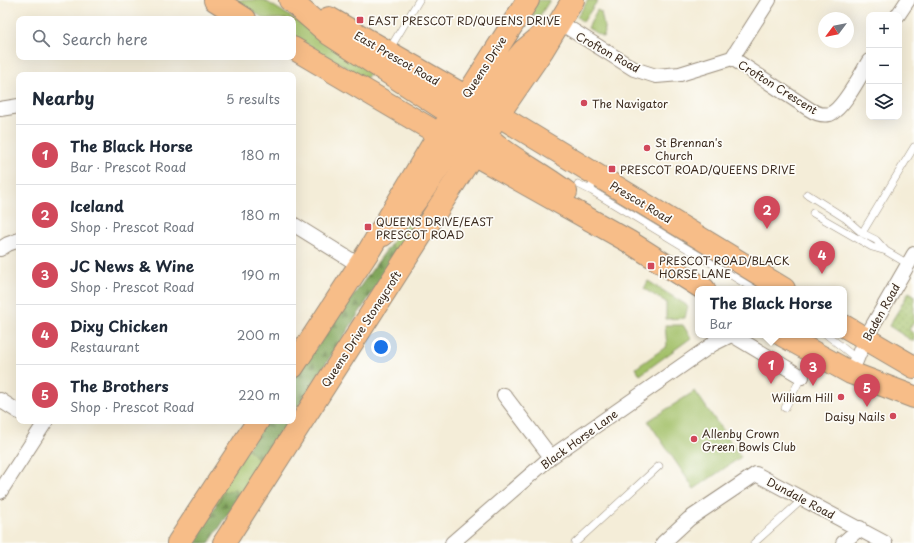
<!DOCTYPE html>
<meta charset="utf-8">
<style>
:root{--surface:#fff;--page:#f2f2f3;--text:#1f2937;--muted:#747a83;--line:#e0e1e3;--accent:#d1495b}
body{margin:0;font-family:"Playpen Sans",sans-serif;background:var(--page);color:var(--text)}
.controls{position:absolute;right:12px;top:12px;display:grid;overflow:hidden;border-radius:8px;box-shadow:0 4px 16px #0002}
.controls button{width:36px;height:36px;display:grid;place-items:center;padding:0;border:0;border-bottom:1px solid var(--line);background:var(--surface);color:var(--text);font:20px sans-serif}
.compass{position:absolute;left:818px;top:12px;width:36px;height:36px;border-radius:50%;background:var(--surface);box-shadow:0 4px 16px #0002;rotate:238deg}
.you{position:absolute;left:381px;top:347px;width:14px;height:14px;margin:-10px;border:3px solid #fff;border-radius:50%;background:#1a73e8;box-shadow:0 0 0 6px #1a73e833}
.badge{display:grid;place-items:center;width:26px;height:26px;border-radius:50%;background:var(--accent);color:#fff;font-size:13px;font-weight:700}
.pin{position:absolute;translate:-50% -33px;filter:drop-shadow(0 1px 2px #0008)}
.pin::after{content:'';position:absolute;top:21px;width:14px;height:12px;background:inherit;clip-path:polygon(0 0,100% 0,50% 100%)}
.popup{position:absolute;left:695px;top:286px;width:152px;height:52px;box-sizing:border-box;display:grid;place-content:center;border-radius:8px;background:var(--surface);filter:drop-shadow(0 1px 3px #0005);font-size:13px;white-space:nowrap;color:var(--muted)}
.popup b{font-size:15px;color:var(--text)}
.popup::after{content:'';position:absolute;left:50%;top:100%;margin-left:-8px;border:8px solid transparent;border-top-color:var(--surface)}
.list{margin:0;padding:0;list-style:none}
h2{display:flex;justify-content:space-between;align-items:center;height:52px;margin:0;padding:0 16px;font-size:17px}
h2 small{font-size:13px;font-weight:400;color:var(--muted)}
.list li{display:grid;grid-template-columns:26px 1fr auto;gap:12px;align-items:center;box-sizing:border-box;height:60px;padding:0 16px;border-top:1px solid var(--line)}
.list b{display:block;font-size:15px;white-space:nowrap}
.list p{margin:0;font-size:13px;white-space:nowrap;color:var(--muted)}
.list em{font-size:13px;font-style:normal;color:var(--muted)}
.icon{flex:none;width:22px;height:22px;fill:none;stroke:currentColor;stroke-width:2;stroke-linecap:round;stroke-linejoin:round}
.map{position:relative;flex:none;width:914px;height:543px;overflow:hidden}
.search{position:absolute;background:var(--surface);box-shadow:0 4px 16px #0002;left:16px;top:16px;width:280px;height:44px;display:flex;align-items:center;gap:10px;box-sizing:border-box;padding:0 14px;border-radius:8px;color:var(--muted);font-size:15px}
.panel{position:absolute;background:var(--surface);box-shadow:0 4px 16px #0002;left:16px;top:72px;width:280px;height:352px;border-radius:8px}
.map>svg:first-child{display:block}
</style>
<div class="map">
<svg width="914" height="543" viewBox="0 0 914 543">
<defs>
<pattern id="forest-firs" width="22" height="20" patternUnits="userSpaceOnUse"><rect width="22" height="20" fill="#81a65c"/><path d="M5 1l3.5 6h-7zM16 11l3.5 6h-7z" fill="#6b874b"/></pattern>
<pattern id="garden-dots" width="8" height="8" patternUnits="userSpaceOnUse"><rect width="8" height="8" fill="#a2c067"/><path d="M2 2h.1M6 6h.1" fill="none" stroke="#859c54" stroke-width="1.8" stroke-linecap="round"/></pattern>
</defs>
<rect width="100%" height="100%" fill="#fdfcf7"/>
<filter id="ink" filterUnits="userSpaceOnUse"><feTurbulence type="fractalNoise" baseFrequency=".025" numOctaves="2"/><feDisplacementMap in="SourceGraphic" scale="8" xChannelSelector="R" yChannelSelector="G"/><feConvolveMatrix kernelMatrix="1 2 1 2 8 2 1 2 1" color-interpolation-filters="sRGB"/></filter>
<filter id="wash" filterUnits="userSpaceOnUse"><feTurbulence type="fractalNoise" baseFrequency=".012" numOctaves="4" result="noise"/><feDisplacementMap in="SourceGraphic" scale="16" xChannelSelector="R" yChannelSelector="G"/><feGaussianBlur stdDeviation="0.9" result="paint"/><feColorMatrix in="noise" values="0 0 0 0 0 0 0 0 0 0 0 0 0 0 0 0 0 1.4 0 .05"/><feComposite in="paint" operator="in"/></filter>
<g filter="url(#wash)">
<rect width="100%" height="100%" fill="#f4edd8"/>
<!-- grass -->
<path fill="#a2c067" stroke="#6e7542" d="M234 0H264L373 68 366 79 293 36V19H265Z
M538 0H550L539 17H536L530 14Z
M588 0H598L583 22 577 17Z
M597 10 601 12 605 32 603 37 588 28Z
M413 211 419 213 420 217 399 252 390 245Z
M648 281 688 306 685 318 666 319V302L644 289Z
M665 325H683L691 338 640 375 636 368 667 346Z
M695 391 741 457 694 489 648 421Z
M248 448 257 459 262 461 240 497 235 490C220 491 224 496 216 504L212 503Z"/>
<!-- forest -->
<path fill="url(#forest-firs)" stroke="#5e683d" d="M390 245 399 252 293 414V379Z
M266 421H289L262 461 257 459 248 448Z
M235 490 240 497 209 543H187L218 503 224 492Z"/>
<!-- garden -->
<path fill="url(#garden-dots)" stroke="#6e7542" d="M909 292 914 295V322L909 330 914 333V342L889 326Z"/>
</g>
<g filter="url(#ink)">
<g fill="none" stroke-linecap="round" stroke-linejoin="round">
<defs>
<path id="lane" d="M389 50 419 0
M596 178 591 187 592 191 754 289
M578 184 592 191
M807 194 845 218 862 233 876 240 886 251 908 264
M813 213 872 247 886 251
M862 233 914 147
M827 335 857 359
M785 408 813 355
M575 543 659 466
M754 543 803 499"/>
<path id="street" d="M898 15 908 0
M559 22 634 69 656 76 680 74 732 58 769 0
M732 58 809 109C815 113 822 116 830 114 844 108 861 74 869 61
M0 109 19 106
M293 224 359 265
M0 249 8 244 19 240
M719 335 713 344 731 335
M732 335 802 377
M851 373 865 339 914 254
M504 395 551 457
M0 400 19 412
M0 492 46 421
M452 543 551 457 713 344
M663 543 689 519 756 474 885 543
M843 543 860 528"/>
<path id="primary" d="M473 121C497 153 535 168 566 192
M473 154 628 241 704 289
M383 235C392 226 402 217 411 207 432 182 464 116 498 115L784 289
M844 326 914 367
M782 335 851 373 914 397"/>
<path id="highway" d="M215 0 245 19
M290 0 329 34 453 115 473 137 475 144 473 154
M329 18 498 115
M293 48 473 154
M474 117 502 76 523 51 546 32
M293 367 370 249 439 134 466 97 528 0
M178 543 258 421
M224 543 498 115 542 51 573 0"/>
</defs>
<!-- lane casing -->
<use href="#lane" stroke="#988c7b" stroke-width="8"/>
<!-- street casing -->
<use href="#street" stroke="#988c7b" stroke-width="16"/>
<!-- primary casing -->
<use href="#primary" stroke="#988c7b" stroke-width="24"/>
<!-- highway casing -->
<use href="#highway" stroke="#988c7b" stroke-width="24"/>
<!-- lane -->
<use href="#lane" stroke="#fff" stroke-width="7"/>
<!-- street -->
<use href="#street" stroke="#fff" stroke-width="14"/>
<!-- primary -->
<use href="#primary" stroke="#f7bd88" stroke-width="22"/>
<!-- highway -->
<use href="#highway" stroke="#f7bd88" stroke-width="22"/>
</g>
</g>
<!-- markers -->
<g fill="#d1495b" stroke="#fdfcf7" stroke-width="1.5">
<rect x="356" y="16" width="8" height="8" rx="2"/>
<circle cx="584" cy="103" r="4"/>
<circle cx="647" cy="148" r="4"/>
<rect x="608" y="165" width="8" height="8" rx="2"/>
<rect x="364" y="223" width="8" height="8" rx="2"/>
<rect x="647" y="262" width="8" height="8" rx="2"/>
<circle cx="841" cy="397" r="4"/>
<circle cx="893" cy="416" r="4"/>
<circle cx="694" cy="439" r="4"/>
</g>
<g text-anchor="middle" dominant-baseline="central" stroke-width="3.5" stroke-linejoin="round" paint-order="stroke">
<!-- poi labels -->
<g font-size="11" fill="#3b2a1e" stroke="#fdfcf7" text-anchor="start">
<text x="368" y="20">EAST PRESCOT RD/QUEENS DRIVE</text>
<text x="592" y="103">The Navigator</text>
<text x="655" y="142">St Brennan's<tspan x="655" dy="13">Church</tspan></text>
<text x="620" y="169">PRESCOT ROAD/QUEENS DRIVE</text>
<text x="376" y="221">QUEENS DRIVE/EAST<tspan x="376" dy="13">PRESCOT ROAD</tspan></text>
<text x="659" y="260">PRESCOT ROAD/BLACK<tspan x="659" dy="13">HORSE LANE</tspan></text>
<text x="833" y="397" text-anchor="end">William Hill</text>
<text x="885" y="416" text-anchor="end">Daisy Nails</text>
<text x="702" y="433">Allenby Crown<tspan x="702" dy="13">Green Bowls Club</tspan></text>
</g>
<!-- street labels -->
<g font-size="11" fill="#3b2a1e" stroke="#fdfcf7">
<text transform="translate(608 52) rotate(29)">Crofton Road</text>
<text transform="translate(397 58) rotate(30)">East Prescot Road</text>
<text transform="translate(484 67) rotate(-57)">Queens Drive</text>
<text transform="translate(778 87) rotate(32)">Crofton Crescent</text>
<text transform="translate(641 202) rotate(31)">Prescot Road</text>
<text transform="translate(881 312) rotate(-61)">Baden Road</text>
<text transform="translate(361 329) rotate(-57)">Queens Drive Stoneycroft</text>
<text transform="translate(579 439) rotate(-36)">Black Horse Lane</text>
<text transform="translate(801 498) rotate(28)">Dundale Road</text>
</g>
</g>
</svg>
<div class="controls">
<button>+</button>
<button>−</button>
<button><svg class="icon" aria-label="layers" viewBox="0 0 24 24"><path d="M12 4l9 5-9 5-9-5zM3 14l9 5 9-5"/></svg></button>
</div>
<svg class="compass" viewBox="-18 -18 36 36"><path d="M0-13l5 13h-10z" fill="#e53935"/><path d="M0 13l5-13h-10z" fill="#747a83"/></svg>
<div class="you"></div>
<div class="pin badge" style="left:771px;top:384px">1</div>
<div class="popup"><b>The Black Horse</b>Bar</div>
<div class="pin badge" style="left:767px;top:229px">2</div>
<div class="pin badge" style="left:813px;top:386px">3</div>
<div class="pin badge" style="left:822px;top:274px">4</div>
<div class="pin badge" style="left:867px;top:407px">5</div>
<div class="search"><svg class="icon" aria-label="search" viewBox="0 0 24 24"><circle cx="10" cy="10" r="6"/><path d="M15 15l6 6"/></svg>Search here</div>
<section class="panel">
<h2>Nearby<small>5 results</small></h2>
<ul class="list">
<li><span class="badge">1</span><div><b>The Black Horse</b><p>Bar · Prescot Road</p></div><em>180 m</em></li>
<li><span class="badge">2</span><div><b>Iceland</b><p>Shop · Prescot Road</p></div><em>180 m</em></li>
<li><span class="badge">3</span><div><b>JC News &amp; Wine</b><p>Shop · Prescot Road</p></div><em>190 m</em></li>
<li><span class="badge">4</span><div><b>Dixy Chicken</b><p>Restaurant</p></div><em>200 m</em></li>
<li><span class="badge">5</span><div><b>The Brothers</b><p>Shop · Prescot Road</p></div><em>220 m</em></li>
</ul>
</section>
</div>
